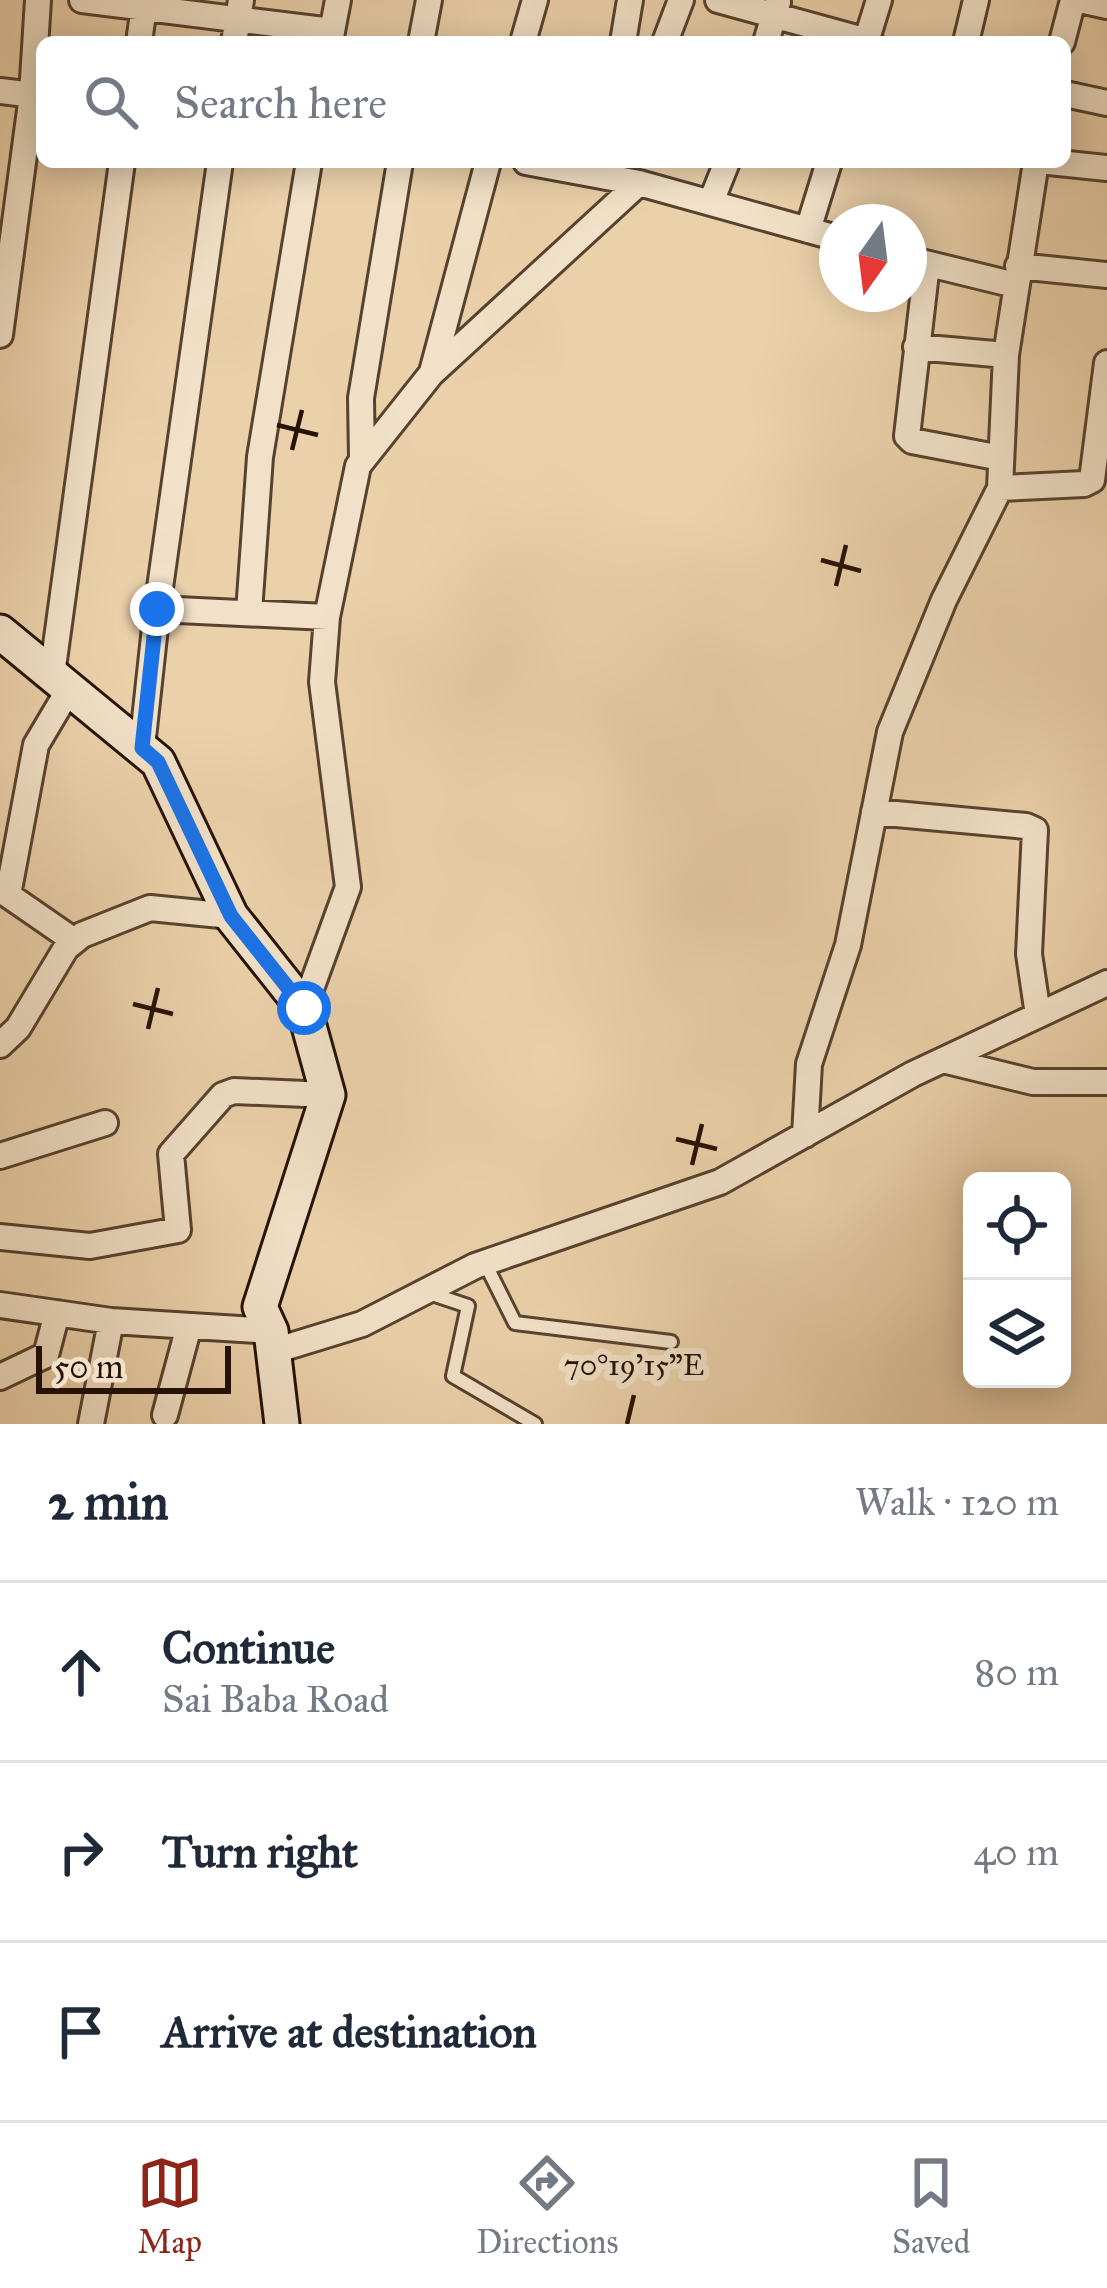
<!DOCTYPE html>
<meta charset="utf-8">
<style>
:root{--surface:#fff;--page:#f2f2f3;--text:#1f2937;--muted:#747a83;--line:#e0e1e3;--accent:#8f2418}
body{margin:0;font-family:"IM FELL Great Primer",serif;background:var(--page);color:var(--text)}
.controls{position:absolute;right:36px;bottom:36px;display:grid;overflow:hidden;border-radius:18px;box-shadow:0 6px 30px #0003}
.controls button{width:108px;height:108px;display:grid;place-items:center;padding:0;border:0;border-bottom:3px solid var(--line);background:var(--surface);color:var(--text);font:60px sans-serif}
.compass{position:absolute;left:819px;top:204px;width:108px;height:108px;border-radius:50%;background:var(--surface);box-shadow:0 6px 30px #0003;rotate:194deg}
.scale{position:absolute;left:36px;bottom:30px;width:195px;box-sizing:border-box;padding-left:12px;border:6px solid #261206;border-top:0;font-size:33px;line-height:42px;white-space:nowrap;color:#261206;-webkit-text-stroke:9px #f2e1c8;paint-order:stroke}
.stop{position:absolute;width:36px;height:36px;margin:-27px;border:9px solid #1a73e8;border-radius:50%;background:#fff}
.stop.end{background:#1a73e8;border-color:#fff;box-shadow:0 3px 12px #0008}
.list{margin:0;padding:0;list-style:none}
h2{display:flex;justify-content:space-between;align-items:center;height:156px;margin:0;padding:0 48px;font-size:51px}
h2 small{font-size:39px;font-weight:400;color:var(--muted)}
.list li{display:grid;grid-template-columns:78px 1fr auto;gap:36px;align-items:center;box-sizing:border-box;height:180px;padding:0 48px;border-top:3px solid var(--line)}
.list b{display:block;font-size:45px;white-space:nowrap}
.list p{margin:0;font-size:39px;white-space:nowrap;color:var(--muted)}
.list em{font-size:39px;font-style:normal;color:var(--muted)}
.icon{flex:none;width:66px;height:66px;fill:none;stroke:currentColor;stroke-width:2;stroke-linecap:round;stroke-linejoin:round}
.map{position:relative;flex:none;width:1107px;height:1424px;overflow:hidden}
.search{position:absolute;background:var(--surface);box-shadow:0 6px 30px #0003;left:36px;right:36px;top:36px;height:132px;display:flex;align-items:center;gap:30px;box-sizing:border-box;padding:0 42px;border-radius:18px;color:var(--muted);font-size:45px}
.sheet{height:696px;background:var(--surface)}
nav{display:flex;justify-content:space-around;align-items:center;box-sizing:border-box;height:168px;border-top:3px solid var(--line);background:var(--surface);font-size:33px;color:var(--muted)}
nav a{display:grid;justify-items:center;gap:6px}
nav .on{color:var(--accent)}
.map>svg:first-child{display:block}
</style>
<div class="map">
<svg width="1107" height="1424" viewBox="0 0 1107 1424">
<rect width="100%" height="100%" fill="#ebd1aa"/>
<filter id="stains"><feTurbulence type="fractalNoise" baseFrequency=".00167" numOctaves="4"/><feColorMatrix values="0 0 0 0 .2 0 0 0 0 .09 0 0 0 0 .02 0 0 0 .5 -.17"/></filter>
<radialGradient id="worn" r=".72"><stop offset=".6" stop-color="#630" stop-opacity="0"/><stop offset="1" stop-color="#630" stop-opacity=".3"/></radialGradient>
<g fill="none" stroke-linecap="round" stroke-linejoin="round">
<defs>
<path id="lane" d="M485 1263 515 1323 671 1342
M429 1293 468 1306 453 1376 535 1424"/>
<path id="street" d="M82 0 332 31
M718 0 871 42
M1080 0 1107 6
M139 42 145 0
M234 42 241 0
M330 42 338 0
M421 42 429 0
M523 42 535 0
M623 42 630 0
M665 42 681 0
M766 42 778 2
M866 42 879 0
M966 42 976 0
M1062 42 1073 0
M0 91 42 96
M1065 94 1107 103
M526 162 639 183 837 238
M1049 162 1107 168
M711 202 727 162
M808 230 829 162
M909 259 1015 285
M927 264 907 436 912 441 1001 458
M1018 266 1107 275
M0 335 32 95 38 0
M916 347 1006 355
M432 372 488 162
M362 458 361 398 400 162
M1000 488 1006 355 1036 162
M157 609 327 617
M249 612 260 457 309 162
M52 675 122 162
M68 691 36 745 8 895 73 940
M142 747 157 609 220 162
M874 812 1026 826 1035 830 1029 954 1038 1015
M304 1008 348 887 322 682 327 617 358 466 431 374 639 183
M0 1045 18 1028 66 948 82 935 150 908 231 916
M943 1060 1033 1082H1107
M805 1135 809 1064 848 945 890 732 944 600 1000 488 1084 484 1092 480 1107 363
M0 1156 105 1123
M0 1237 90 1246 178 1230 171 1154 223 1095 234 1091 328 1095
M0 1305 111 1321 271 1331
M274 1351 362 1324 475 1266 720 1182 913 1074 1107 983
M0 1377 46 1355 57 1313
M165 1415 189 1326
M91 1424 111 1321"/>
<path id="secondary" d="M0 632 158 762 231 916 304 1008 328 1095 260 1307 271 1331 282 1424"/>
</defs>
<!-- lane casing -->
<use href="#lane" stroke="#57422f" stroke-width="18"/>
<!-- street casing -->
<use href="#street" stroke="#57422f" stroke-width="30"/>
<!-- secondary casing -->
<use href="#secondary" stroke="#261206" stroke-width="39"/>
<!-- lane -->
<use href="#lane" stroke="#f2e1c8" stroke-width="12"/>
<!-- street -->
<use href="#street" stroke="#f2e1c8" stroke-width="24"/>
<!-- secondary -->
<use href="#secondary" stroke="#f2e1c8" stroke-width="33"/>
</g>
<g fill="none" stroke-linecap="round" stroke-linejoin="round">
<!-- route -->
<path stroke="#1a73e8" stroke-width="15" d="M157 609 142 748 158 762 231 916 304 1008"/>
</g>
<!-- ticks -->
<path fill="none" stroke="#261206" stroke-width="4.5" d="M277 425 318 435M292 450 302 410M821 560 861 571M836 586 846 545M133 1004 173 1014M148 1029 158 988M676 1139 717 1149M692 1165 702 1124M627 1424 634 1395"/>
<g font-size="30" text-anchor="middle" fill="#261206" stroke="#f2e1c8" stroke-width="12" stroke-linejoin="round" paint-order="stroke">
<text x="634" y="1375">70°19'15"E</text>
</g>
<rect width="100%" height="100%" filter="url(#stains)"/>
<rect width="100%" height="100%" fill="url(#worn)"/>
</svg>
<div class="controls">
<button><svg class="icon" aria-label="locate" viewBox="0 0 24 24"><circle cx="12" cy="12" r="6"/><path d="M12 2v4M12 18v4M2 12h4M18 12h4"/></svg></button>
<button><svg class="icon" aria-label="layers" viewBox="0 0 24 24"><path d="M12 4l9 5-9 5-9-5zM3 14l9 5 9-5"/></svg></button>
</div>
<svg class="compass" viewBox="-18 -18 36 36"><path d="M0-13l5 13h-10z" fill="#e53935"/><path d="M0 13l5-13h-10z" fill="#747a83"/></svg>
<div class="scale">50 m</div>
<div class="stop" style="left:304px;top:1008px"></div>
<div class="stop end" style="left:157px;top:609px"></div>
<div class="search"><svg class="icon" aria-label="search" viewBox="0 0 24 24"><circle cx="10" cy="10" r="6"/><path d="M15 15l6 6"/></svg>Search here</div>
</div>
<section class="sheet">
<h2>2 min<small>Walk · 120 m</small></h2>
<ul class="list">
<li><svg class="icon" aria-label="ahead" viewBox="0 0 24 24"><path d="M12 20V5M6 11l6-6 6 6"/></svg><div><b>Continue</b><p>Sai Baba Road</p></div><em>80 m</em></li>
<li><svg class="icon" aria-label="right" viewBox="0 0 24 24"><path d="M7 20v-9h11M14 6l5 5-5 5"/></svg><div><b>Turn right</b></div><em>40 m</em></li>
<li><svg class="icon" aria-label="arrive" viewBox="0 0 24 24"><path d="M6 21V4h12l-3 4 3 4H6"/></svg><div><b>Arrive at destination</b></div></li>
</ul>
</section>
<nav>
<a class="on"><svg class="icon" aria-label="map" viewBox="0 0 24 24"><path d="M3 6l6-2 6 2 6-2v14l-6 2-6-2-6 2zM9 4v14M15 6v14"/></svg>Map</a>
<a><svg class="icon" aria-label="directions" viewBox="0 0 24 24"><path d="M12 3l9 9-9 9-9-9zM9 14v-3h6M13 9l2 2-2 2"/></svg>Directions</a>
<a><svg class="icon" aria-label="saved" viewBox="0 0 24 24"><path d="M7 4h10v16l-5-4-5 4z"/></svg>Saved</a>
</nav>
